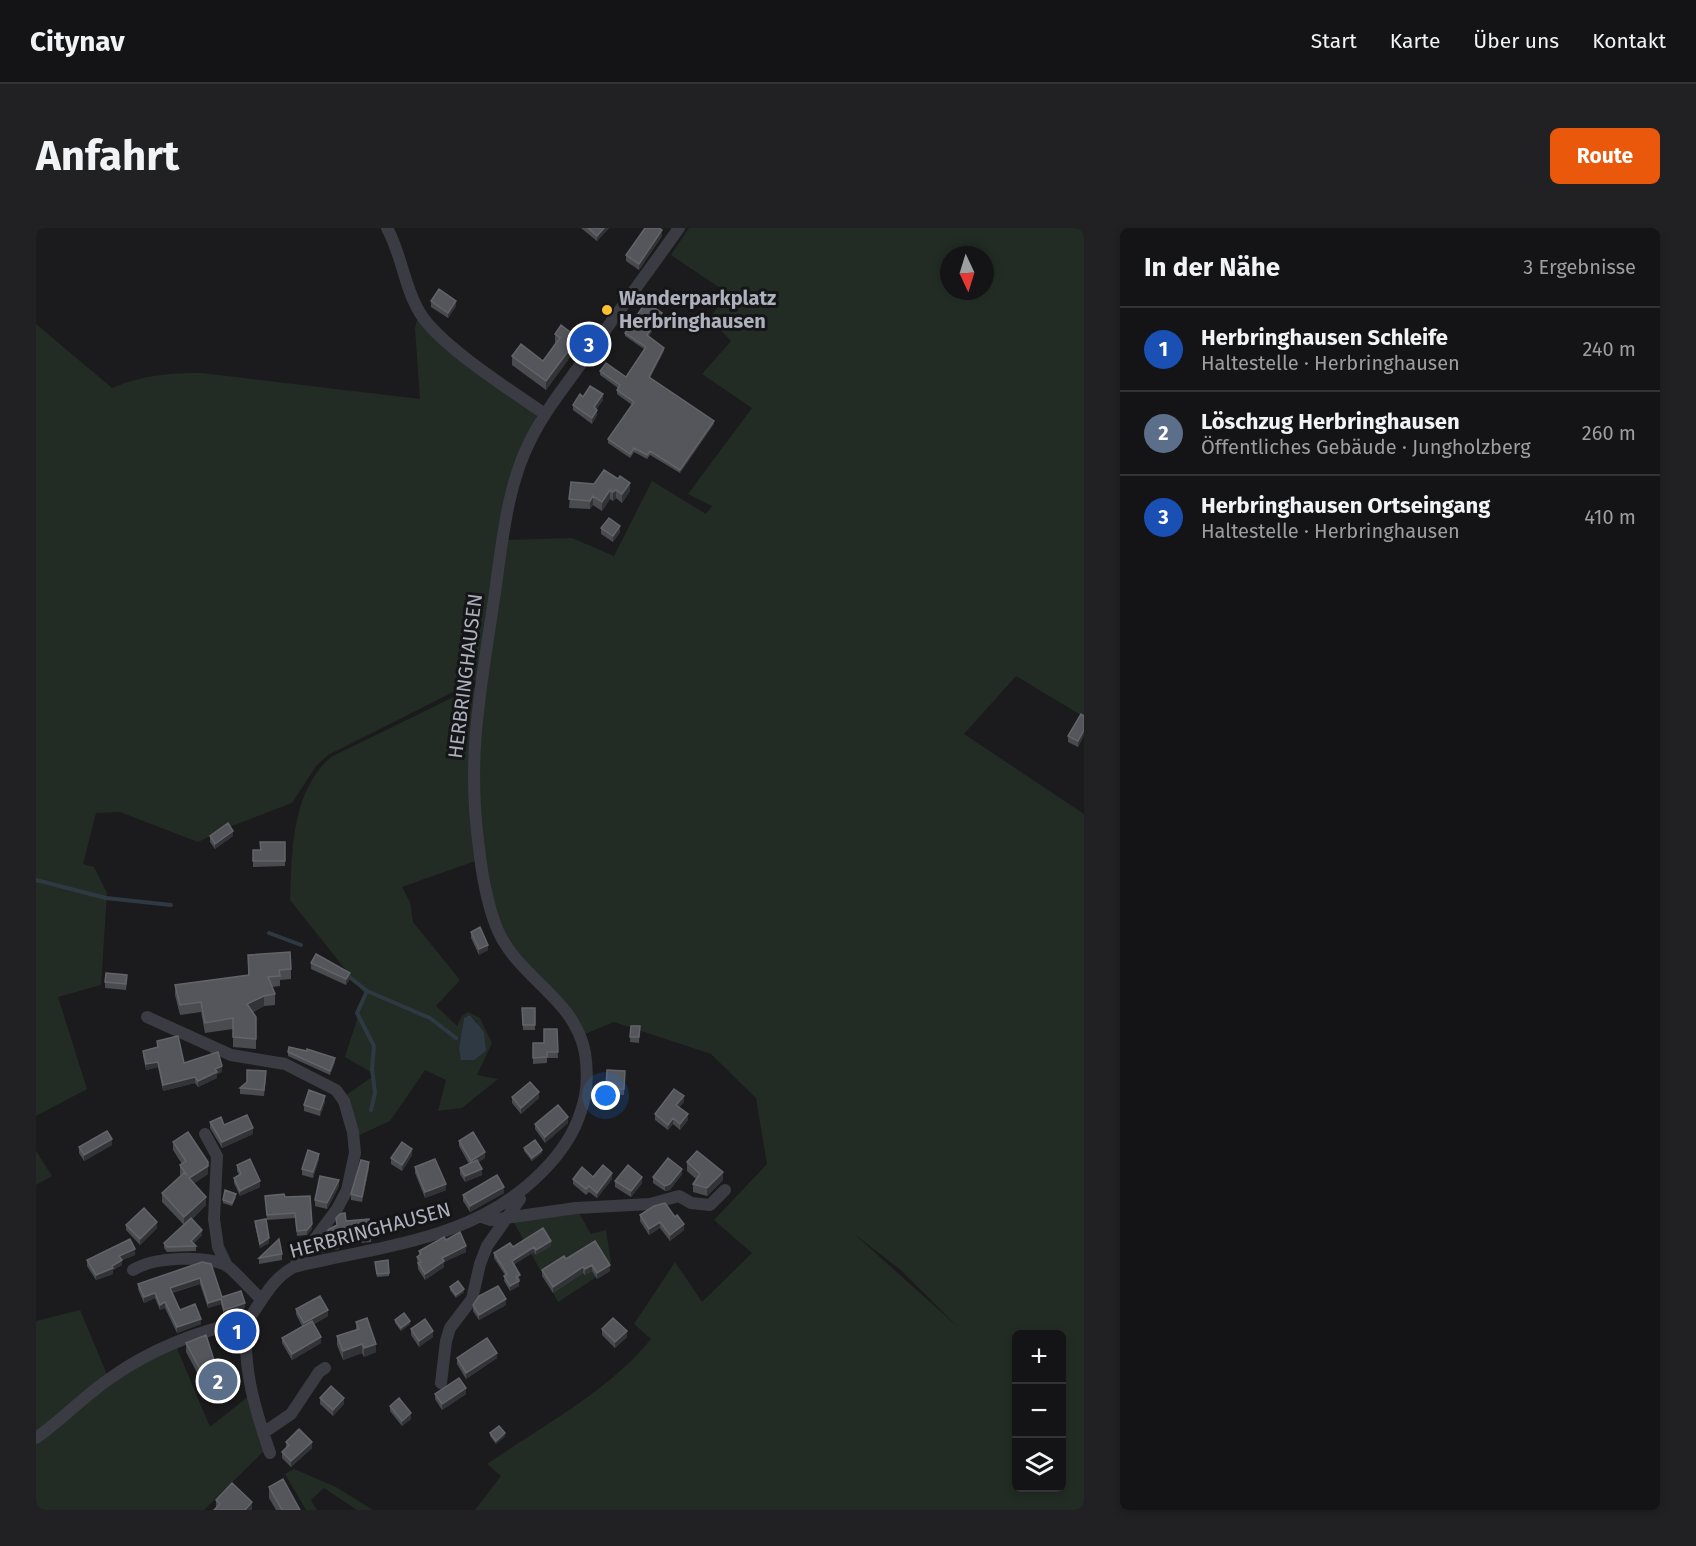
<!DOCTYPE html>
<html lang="de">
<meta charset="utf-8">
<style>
:root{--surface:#141416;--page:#212123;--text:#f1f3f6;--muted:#9d9ea1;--line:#333335;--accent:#ea580c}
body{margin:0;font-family:"Fira Sans",sans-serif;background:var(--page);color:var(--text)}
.controls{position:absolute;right:18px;bottom:18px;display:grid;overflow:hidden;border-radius:9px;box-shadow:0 3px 9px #0003}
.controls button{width:54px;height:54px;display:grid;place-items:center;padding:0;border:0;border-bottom:2px solid var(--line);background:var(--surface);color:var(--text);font:30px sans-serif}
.compass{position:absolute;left:904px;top:18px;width:54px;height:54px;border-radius:50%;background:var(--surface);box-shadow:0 3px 9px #0003;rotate:176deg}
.you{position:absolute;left:570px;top:868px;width:21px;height:21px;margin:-15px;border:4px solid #fff;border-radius:50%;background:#1a73e8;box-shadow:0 0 0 9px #1a73e833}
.badge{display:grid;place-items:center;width:39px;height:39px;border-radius:50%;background:var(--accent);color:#fff;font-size:20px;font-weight:700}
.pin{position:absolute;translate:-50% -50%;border:3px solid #fff;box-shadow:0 2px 6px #0006}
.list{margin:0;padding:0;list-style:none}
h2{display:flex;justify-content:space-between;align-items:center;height:78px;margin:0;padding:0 24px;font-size:26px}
h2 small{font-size:20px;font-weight:400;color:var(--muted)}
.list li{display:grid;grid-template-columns:39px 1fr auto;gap:18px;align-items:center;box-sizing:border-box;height:84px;padding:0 24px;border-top:2px solid var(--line)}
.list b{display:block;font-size:22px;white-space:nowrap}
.list p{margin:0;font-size:20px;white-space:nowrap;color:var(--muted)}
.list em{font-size:20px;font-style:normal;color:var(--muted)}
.icon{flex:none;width:33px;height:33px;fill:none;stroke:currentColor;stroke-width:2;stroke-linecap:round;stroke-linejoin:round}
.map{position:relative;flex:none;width:1048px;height:1282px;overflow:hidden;border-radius:9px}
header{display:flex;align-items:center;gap:36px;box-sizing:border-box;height:84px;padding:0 30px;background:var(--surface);border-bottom:2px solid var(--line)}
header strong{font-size:28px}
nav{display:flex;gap:33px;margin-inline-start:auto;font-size:21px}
.intro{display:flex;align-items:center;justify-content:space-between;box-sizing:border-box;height:144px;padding:0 36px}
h1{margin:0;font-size:42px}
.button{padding:15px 27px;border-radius:9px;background:var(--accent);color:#fff;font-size:21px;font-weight:700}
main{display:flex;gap:36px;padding:0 36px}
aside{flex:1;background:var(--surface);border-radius:9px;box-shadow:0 3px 9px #0003}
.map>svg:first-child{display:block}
</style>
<header>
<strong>Citynav</strong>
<nav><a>Start</a><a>Karte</a><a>Über uns</a><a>Kontakt</a></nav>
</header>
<div class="intro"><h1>Anfahrt</h1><a class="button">Route</a></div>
<main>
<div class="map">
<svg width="1048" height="1282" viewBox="0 0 1048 1282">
<rect width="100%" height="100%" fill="#1b1b1d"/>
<!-- green -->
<path fill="#222c24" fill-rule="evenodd" d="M653 0H1046L1048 2V489L980 448 928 506 1048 586V1282H439L465 1248 451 1236C506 1198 572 1164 615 1111L598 1096 639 1034 666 1074 716 1025 678 992 731 936 720 870 675 826 578 794 549 806C532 764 486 741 464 700 454 681 451 655 448 634 433 525 456 418 472 312L536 310 578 328 616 253 670 286 676 278 652 266 716 180 666 146 695 113 673 90 693 66 635 27ZM913 27H949V63H913ZM817 1005 866 1043 922 1099ZM981 1106H1026V1260H981Z
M382 88 503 181 475 255 441 452 292 527 280 538 256 575 193 599 162 614 84 584 60 585 47 636 58 639 71 665 65 757 22 769 51 861 0 888V96L76 160C108 147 132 145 166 145L384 171 379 100Z
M436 460H440L442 632 366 659 374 674 377 694 424 752 400 778 421 798 426 788 432 784 444 790 456 815 441 847 462 851 426 880 402 883 410 852 389 842 354 893 321 908 309 868 336 849 335 844 309 829 329 766 254 672C256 623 255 564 295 529ZM434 787 441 794 423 820 428 790Z
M0 923 16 948 0 957Z
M543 985 555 1006 570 1002 575 1034 565 1046 522 1074 477 993Z
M44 1082 75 1156 115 1129 140 1118 174 1199 213 1168 229 1222 168 1282H0V1093Z
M258 1241 300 1259 337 1282H321L288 1260 275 1272 281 1282H270L249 1246Z"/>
<!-- water -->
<path fill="#2f3943" d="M434 787 448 804 450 823 438 832H425L423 820 428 790Z"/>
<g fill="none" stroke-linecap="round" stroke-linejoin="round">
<!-- stream -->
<path stroke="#2f3943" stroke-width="4" d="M0 652 70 670 135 677
M233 705 265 717
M311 747 331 763 394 790 420 810
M331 763 321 785 338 818 336 841 339 865 335 882"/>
<!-- minor -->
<path stroke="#3b3c43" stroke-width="12" d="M351 0C366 27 368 59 384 85 403 117 477 164 509 186
M111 789 195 827 249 836 300 862 308 873 317 904 319 925 311 962 301 981 258 1039
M169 906 181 928 178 991 182 1019 191 1038
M446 989 455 992 540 980 614 976 643 968 655 975 674 977 689 962
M97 1042C117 1029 168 1027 190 1037 197 1041 216 1063 224 1070
M211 1093C206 1140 219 1181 234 1225
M405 1155 410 1113 414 1100 436 1071 444 1036 451 1018 484 971 482 967
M227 1205 255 1186 283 1144 289 1140
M0 1210C27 1191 49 1167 76 1149 117 1120 162 1103 211 1093 226 1074 235 1051 258 1039 346 1017 438 1013 506 944 523 927 538 906 545 883 552 864 552 845 549 825 539 769 479 749 460 698 450 672 446 647 443 620 430 529 445 460 458 371 466 318 470 259 495 211 511 179 534 152 554 123 584 82 614 41 643 0"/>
</g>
<!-- wall -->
<path fill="#494b4f" d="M545 0H573L561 13Z
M626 8 603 42 590 33V27Z
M395 73 420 78 412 90 395 79Z
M626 88 613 108 628 123 614 150 678 196 644 245 614 227 611 231 598 224 594 230 572 215V211L596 177 581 166V162L582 160 564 147V143L590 149 608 121 589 108V105Z
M519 106 542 118 510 162 476 137V128L507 133 519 115Z
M547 169 567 172 560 181 561 187 556 196 537 182V177Z
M535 254 594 263 586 275 580 270 577 273 574 271 566 283 557 277 554 281 533 280Z
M565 300 584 304 577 314 565 306Z
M1048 488V507L1042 519 1032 514V508Z
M174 608H197L179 621 174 614Z
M249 614V638L217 639V622H225Z
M435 704 452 722 443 727 435 710Z
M212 727 255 741V751L244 752V758L236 759 239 766V777L228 778 217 784 220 789V821L197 819V801L169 805 165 784 144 787 139 767V757L212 747Z
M275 735 314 750 310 757 275 741Z
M91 753 90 762 69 760V754Z
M486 780H499V802H487Z
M595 798H604L603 815 594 814Z
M521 801 522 830H511V835L497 836V815H508Z
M121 813 148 835 186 844 181 846V850L162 859 159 855 127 863 122 839 110 842 107 828V823L121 819Z
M252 824 299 834 294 847 252 828Z
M571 842 589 843 588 867 570 866Z
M230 849 228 868 204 866V860L211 854Z
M476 869 503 870 485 886 476 875Z
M289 874 284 888 268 883V877Z
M648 874 643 879 652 892 644 902 637 896 632 902 619 892V886Z
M174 894 188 897 217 906 186 920 174 900Z
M532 895 509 915 499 901V896Z
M423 913 449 930 442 934 446 947 429 954 424 946V940L433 936 423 918Z
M137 914 172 934V946L158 955 170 977 156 991 166 1007 158 1015 160 1018V1023L131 1024 128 1020V1015L148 997 126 974V965L145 948 144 946V937L146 936 137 922Z
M76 917 48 933 43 925V919Z
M488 920 506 925 496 933 488 923Z
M376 927 366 943 355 936V930Z
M283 931 277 950 266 947V941Z
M651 934 687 952 671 968 657 964V956L660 951 651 943Z
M201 937 224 959 204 968 198 955V950L203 947 201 943Z
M379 939 410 962 389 970 379 945Z
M333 940 326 974 315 972V966Z
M646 946 634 962 629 963 617 955V949Z
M557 949 576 951 561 970 553 964 550 967 537 956V951Z
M579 953 606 955 595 969 579 959Z
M303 958 291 981 279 978V972Z
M468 965 434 984 427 973V967Z
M229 968 249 969 276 1001 271 1007 261 1008 259 990 231 992Z
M200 969 196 978 187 975V972Z
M604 987 639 989 648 1002 634 1013 624 1000 613 1007 604 993Z
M300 990 310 993 335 1008V1014L303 1017V1021L280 1026 301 998Z
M219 993 233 1015 224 1020 219 997Z
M90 997 121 1000 104 1017 90 1002Z
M410 1012 430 1024 408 1034V1039L389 1052 382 1041 381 1029 383 1027V1023Z
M515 1018 500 1027 498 1024 478 1036 484 1052 483 1053V1058L474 1063 468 1053 469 1047 458 1030V1025Z
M246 1026V1032L223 1036V1030Z
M99 1027 86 1032V1037L77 1042V1046L60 1052 51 1038V1032Z
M530 1031 574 1043 561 1051 556 1043 549 1047 547 1045 517 1065 506 1048V1042Z
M166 1034 186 1069 209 1080 188 1087 185 1076 172 1080 164 1056 136 1065 144 1082 165 1096 141 1105 129 1080 124 1082 119 1070 108 1075 102 1061V1056Z
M339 1037 353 1045V1048L341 1049Z
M414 1059 428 1064 420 1070 414 1062Z
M437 1077H470L443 1092 437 1083Z
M260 1081 292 1088 278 1096 285 1115 256 1132 246 1115V1110L266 1098 260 1086Z
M359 1092 374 1096 365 1103 359 1095Z
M320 1094 340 1124 328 1129 326 1125 307 1132 301 1117V1108L320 1102Z
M375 1101 397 1109 383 1119 375 1107Z
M566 1101 591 1109 579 1120 566 1107Z
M150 1115 184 1160 172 1165 150 1124Z
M421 1130H461L430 1151 421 1136Z
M399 1166H430L406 1182 399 1171Z
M284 1170 308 1176 297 1188 284 1176Z
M354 1178 375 1191 366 1198 354 1183Z
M454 1205 469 1208 460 1216 454 1208Z
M250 1214 276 1220 255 1239 246 1230V1224L250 1220Z
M233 1259 264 1282H240L233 1270Z
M180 1272 216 1282 180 1280Z"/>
<!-- shaded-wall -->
<path fill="#323336" d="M568 0H573L561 13V8Z
M626 2V8L603 42V36Z
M420 73V78L412 90V85Z
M626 85V88L611 111V107Z
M542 110V118L510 162V153Z
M628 120V123L613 152V149Z
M567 166V172L558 185V179Z
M561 182V187L556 196V190Z
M678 193V196L644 245V242Z
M594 255V263L586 275V266Z
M574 262V271L566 283V274Z
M580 262V270L577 273V264Z
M557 268V277L554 281V273Z
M584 298V304L577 314V308Z
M1048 502V507L1042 519V513Z
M197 603V608L179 621V616Z
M452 717V722L443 727V721Z
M314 745V750L310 757V751Z
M228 768V778L211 786V776Z
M299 830V834L294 847V843Z
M122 834V839L110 842V836Z
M186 838V844L181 846V850L162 859V853L179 841Z
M159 849V855L127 863V857Z
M503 864V870L485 886V880Z
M289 868V874L284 888V882Z
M648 868V874L640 883V877Z
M652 886V892L644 902V896Z
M532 889V895L509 915V909Z
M637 890V896L632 902V897Z
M217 900V906L186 920V914Z
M76 911V917L48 933V927Z
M376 921V927L366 943V937Z
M506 922V925L496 933V930Z
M449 924V930L435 939V933Z
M283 926V931L277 950V944Z
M333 934V940L326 974V969Z
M172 938V946L153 959V950Z
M446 941V947L429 954V948Z
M646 941V946L634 962 629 963V958Z
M687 944V952L671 968V960Z
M576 945V951L561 970V965Z
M606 949V955L595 969V963Z
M303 952V958L291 981V975Z
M224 953V959L204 968V963Z
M410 956V962L389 970V964Z
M468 959V965L434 984V978Z
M170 969V977L148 998V989Z
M121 994V1000L104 1017V1011Z
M624 994V1000L613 1007V1001Z
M276 996V1001L271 1007V1002Z
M648 996V1002L634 1013V1007Z
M166 1002V1007L155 1018V1013Z
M233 1010V1015L224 1020V1016Z
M515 1013V1018L500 1027V1022Z
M303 1015V1021L280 1026V1020Z
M430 1018V1024L408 1034V1039L389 1052V1046L406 1030Z
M498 1019V1024L476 1038V1033Z
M99 1021V1027L86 1032V1037L77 1042V1046L60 1052V1047L76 1038 83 1028Z
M556 1037V1043L549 1047V1041Z
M574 1037V1043L561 1051V1045Z
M547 1039V1045L517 1065V1059Z
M164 1050V1056L134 1065V1060Z
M483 1053V1058L474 1063V1058Z
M428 1061V1064L420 1070V1067Z
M119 1065V1070L108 1075V1069Z
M185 1071V1076L172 1080V1075Z
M470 1071V1077L443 1092V1087Z
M129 1074V1080L124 1082V1077Z
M209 1075V1080L188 1087V1082Z
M292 1082V1088L268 1101V1095Z
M165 1091V1096L141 1105V1099Z
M374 1093V1096L365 1103V1100Z
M397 1103V1109L383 1119V1113Z
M591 1103V1109L579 1120V1114Z
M285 1109V1115L256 1132V1126Z
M326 1116V1125L307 1132V1123Z
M340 1116V1124L328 1129V1120Z
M461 1125V1130L430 1151V1145Z
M184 1151V1160L172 1165V1156Z
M430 1160V1166L406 1182V1176Z
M308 1170V1176L297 1188V1182Z
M375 1185V1191L366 1198V1193Z
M469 1205V1208L460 1216V1213Z
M276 1214V1220L255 1239V1233Z
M216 1274V1282H209Z"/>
<!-- building -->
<path fill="#54565b" stroke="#62646a" stroke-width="1.5" d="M552 0H568L561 8Z
M609 0H623L626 2 603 36 590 27Z
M403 61 420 73 412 85 395 73Z
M610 74 626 85 611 107 628 120 613 149 678 193 644 242 614 223 611 227 598 220 594 226 572 211 598 174 581 162 584 157 564 143 570 135 590 149 610 119 589 105Z
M525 97 542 110 510 153 476 128 485 116 507 133 524 110 519 106Z
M554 158 567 166 558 179 561 182 556 190 537 177 544 166 547 169Z
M568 242 582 251 584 248 594 255 586 266 580 262 577 264 574 262 566 274 557 268 554 273 533 271 535 254 558 256Z
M573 290 584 298 577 308 565 300Z
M1045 486 1048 488V502L1042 513 1032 508Z
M192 595 197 603 179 616 174 608Z
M224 614H249V633H217V622H225Z
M444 699 452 717 443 721 435 704Z
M254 724 255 741 243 742 244 748 232 749 239 766 228 768 211 776 220 789V811L197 809V790L169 795 165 774 144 777 139 757 213 747 212 727Z
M280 726 314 745 310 751 275 735Z
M70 745 91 747 90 756 69 754Z
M486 780H499V797H487Z
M595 798H604L603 809H594Z
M508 801H521L522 824H511V829L497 830V815H508Z
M142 808 148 835 182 824 186 838 179 841 181 844 162 853 159 849 127 857 122 834 110 836 107 823 122 819 121 813Z
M253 819 271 823V821L299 830 294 843 252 824Z
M211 842 230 843 228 862 204 860 211 854Z
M571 842 589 843 588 861H570Z
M494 854 503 864 485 880 476 869Z
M638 861 648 868 640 877 652 886 644 896 637 890 632 897 619 886Z
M273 862 289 868 284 882 268 877Z
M522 877 532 889 509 909 499 896Z
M211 887 217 900 186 914 174 894 185 889 188 897Z
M71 903 76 911 48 927 43 919Z
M152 904 172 934V938L153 950 170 969 148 989 126 965 148 945 150 946 144 937 150 933 137 914Z
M437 904 449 924 435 933 423 913Z
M499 912 506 922 496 930 488 920Z
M366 914 376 921 366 937 355 930Z
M272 922 283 926 277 944 266 941Z
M661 923 687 944 671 960 657 956 664 946 651 934Z
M632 930 646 941 634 956 629 958 617 949Z
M214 931 224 953 204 963 198 950 205 946 201 937Z
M399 931 410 956 389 964 379 939Z
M325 932 333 934 326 969 315 966Z
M441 932 446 941 429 948 424 940Z
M567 937 576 945 561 965 553 958 550 961 537 951 546 939 557 949Z
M592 937 606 949 595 963 579 953Z
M461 947 468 959 434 978 427 967Z
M284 948 303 952 291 975 279 972Z
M189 962 200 966 196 975 187 972Z
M248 966 249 969 274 968 276 996 271 1002 261 1003 259 985 231 987 229 968Z
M629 975 639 989 641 987 648 996 634 1007 624 994 613 1001 604 987 618 978Z
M108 980 121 994 104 1011 90 997Z
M309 985 310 993 333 991 335 1008 303 1012V1015L280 1020 293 1001 301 997 300 990 304 986Z
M155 990 166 1002 155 1013 160 1018 131 1019 128 1015Z
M230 991 233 1010 224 1016 219 993Z
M507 1000 515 1013 500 1022 498 1019 476 1033 484 1047 480 1049 483 1053 474 1058 468 1048 471 1046 458 1025 474 1015 477 1019Z
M424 1004 430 1018 406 1030 408 1033 389 1046 382 1035 385 1034 381 1029 385 1026 383 1023 408 1009 410 1012Z
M94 1011 99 1021 83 1028 86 1032 76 1038 77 1040 60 1047 51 1032Z
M243 1011 246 1026 223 1030Z
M559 1013 574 1037 561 1045 556 1037 549 1041 547 1039 517 1059 506 1042 528 1028 530 1031Z
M352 1032 353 1045 341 1046 339 1034Z
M166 1034 175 1036 186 1069 205 1063 209 1075 188 1082 185 1071 172 1075 164 1050 134 1060 144 1082 159 1076 165 1091 141 1099 129 1074 124 1077 119 1065 108 1069 102 1056Z
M422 1053 428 1061 420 1067 414 1059Z
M462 1058 470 1071 443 1087 437 1077 443 1068Z
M284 1068 292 1082 268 1095 260 1081Z
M368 1085 374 1093 365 1100 359 1092Z
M331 1090 340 1116 328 1120 326 1116 307 1123 301 1108 323 1101 320 1094Z
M577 1090 591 1103 579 1114 566 1101Z
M389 1091 397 1103 383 1113 375 1101Z
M276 1093 285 1109 256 1126 246 1110Z
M170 1107 184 1151 172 1156 150 1115Z
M451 1110 461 1125 430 1145 421 1130Z
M423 1150 430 1160 406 1176 399 1166Z
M295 1158 308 1170 297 1182 284 1170Z
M363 1170 375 1185 366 1193 354 1178Z
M463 1198 469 1205 460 1213 454 1205Z
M263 1201 276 1214 255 1233 246 1224 253 1217 250 1214Z
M247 1251 264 1282H246L233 1259Z
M196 1255 216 1274 209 1282H178L184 1276 180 1272Z"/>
<!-- markers -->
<circle fill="#fdc033" stroke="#161618" stroke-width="2" cx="571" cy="82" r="6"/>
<g text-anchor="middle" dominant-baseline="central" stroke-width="6" stroke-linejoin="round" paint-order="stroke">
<!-- poi labels -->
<g font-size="20" font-weight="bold" fill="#adb1bd" stroke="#161618" text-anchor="start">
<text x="583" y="70">Wanderparkplatz<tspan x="583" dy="23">Herbringhausen</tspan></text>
</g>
<!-- street labels -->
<g font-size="20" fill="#adb1bd" stroke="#161618">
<text transform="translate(429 448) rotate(-83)">HERBRINGHAUSEN</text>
<text transform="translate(334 1002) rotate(-15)">HERBRINGHAUSEN</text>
</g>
</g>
</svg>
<div class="controls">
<button>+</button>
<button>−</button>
<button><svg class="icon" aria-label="layers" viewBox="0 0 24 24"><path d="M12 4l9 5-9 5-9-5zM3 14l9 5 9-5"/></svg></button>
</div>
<svg class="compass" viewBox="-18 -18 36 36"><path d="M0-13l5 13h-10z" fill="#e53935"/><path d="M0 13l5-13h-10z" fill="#9d9ea1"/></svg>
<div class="you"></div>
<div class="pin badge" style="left:201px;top:1103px;background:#1a4fb4">1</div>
<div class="pin badge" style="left:182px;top:1153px;background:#5c6f8a">2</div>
<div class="pin badge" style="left:553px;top:116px;background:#1a4fb4">3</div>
</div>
<aside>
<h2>In der Nähe<small>3 Ergebnisse</small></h2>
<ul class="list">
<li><span class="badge" style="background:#1a4fb4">1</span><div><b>Herbringhausen Schleife</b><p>Haltestelle · Herbringhausen</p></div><em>240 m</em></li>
<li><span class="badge" style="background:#5c6f8a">2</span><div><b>Löschzug Herbringhausen</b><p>Öffentliches Gebäude · Jungholzberg</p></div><em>260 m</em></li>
<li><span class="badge" style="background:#1a4fb4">3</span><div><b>Herbringhausen Ortseingang</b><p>Haltestelle · Herbringhausen</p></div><em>410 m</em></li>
</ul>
</aside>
</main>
